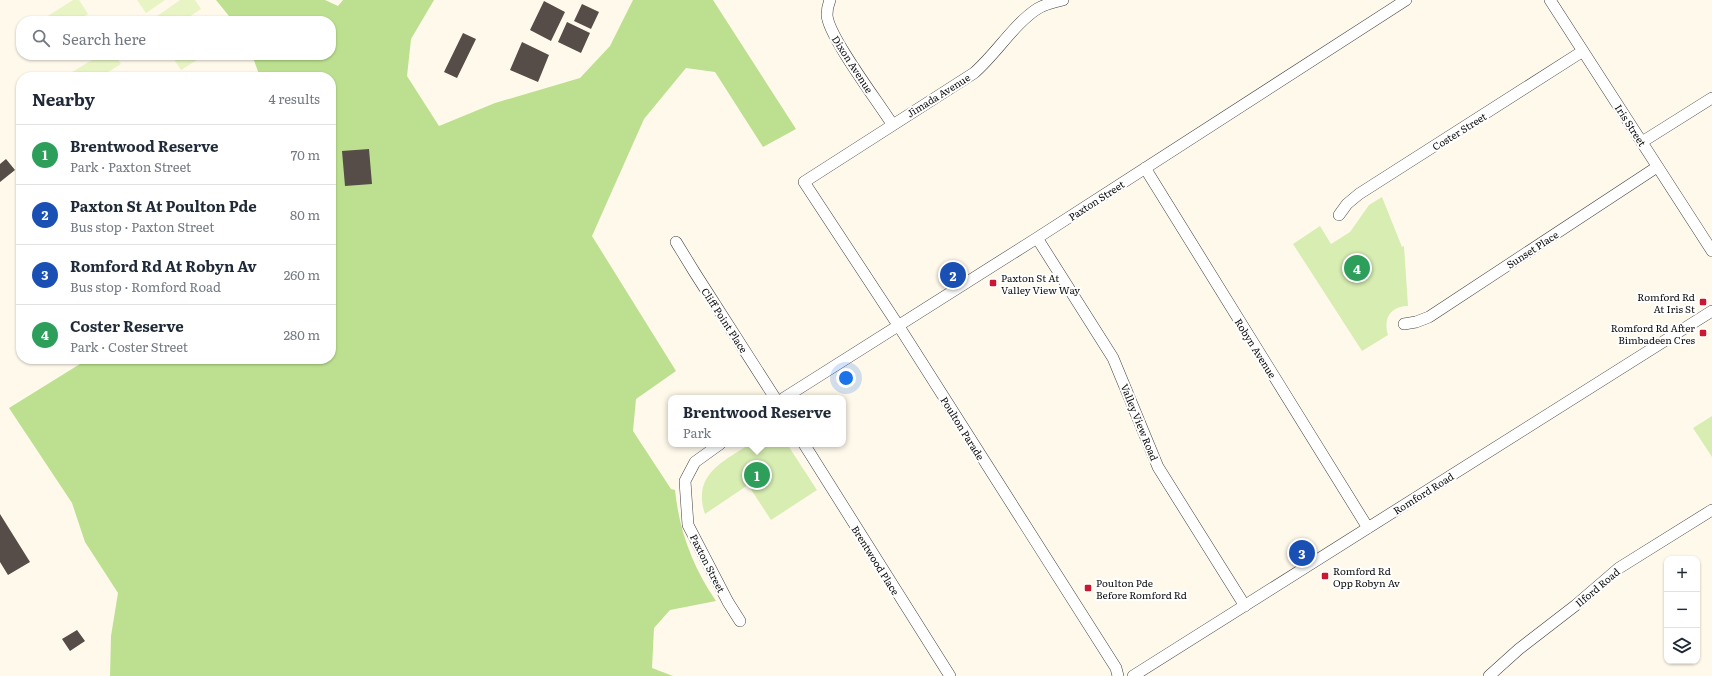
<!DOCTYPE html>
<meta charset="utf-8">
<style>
:root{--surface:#fff;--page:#f6f6f7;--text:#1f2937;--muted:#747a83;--line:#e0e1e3;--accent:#0f766e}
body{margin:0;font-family:Literata,serif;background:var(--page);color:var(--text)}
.controls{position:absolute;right:12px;bottom:12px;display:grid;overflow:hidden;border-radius:8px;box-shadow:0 1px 3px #0004}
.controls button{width:36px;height:36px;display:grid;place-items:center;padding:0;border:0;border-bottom:1px solid var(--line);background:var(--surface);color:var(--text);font:20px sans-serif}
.you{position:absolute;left:846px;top:378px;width:14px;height:14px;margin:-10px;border:3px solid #fff;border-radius:50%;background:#1a73e8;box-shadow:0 0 0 6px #1a73e833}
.badge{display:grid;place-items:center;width:26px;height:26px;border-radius:50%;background:var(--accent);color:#fff;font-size:13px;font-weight:700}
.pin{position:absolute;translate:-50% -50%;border:2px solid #fff;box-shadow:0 1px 4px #0006}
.popup{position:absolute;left:668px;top:395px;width:178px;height:52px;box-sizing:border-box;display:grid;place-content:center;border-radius:8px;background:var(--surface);filter:drop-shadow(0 1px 3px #0005);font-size:13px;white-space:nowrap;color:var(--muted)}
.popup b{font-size:15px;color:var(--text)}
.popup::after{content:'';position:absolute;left:50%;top:100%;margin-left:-8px;border:8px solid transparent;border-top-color:var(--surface)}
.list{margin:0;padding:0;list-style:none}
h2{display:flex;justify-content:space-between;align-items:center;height:52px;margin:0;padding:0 16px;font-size:17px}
h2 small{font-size:13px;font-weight:400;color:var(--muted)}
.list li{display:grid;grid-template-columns:26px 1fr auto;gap:12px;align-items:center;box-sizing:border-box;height:60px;padding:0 16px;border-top:1px solid var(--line)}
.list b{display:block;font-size:15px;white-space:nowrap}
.list p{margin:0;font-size:13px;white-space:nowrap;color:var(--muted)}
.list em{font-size:13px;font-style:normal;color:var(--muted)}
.icon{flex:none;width:22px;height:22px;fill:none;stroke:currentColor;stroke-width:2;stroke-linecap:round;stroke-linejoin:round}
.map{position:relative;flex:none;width:1712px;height:676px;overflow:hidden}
.search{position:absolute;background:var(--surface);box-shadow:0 1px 3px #0004;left:16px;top:16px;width:320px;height:44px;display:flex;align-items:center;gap:10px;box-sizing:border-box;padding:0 14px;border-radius:16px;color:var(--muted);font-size:15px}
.panel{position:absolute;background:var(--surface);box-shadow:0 1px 3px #0004;left:16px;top:72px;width:320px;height:292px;border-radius:16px}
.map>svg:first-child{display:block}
</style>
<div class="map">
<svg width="1712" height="676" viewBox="0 0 1712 676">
<rect width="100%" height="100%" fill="#fff9ec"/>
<!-- green -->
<path fill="#d7edb2" d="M1382 197 1402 247 1404 246 1408 306C1390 306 1383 319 1388 335L1362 351 1293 244 1320 226 1331 244 1350 232 1369 205Z
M1712 416V457L1693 428Z
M750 444H787L817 490 771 520 748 485 705 514C692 475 722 462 750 444Z"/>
<!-- forest -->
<path fill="#bce08f" d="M216 0H325L338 6 343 0H434L411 39 407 76 439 126 495 103 580 78 610 46 633 0H713L796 129 763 147 715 72 686 68 644 119 592 236 676 371 636 399 633 431 671 489 675 490C679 530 693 568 716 601L670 610 654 628 652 668 673 676H110L111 636 118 593 85 542 72 503 9 408 88 359H331V77H260L252 55H331V21H233Z"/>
<!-- pitch -->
<path fill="#e8f4c4" d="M73 0H79L88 14 76 21H40Z
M137 0H165L146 13Z
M180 0H195L201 9 183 21H150Z
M100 55H115L121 64 100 77H71L69 74Z
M171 55H205L181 70Z"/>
<!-- building -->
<path fill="#564c48" d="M544 1 565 12 551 41 530 30Z
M582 4 599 12 591 29 574 21Z
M567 22 590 33 581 53 558 42Z
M463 33 476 39 457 78 444 72Z
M522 42 549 55 538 82 510 70Z
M369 149 372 184 345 186 342 151Z
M6 159 15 170 0 182V164Z
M0 514 30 562 8 575 0 562Z
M77 630 85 641 70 651 62 639Z"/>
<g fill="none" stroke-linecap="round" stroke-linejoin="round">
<defs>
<path id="minor" d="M830 0C828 5 827 10 827 15 828 36 879 103 892 124
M1063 0C1054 2 1045 4 1037 9 1014 24 996 54 974 73L804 182 898 325 1116 668 1118 676
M1550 0 1712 251
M1642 142 1712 98
M1145 168 1368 528
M1339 215 1347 204 1359 194 1583 51
M1037 238 1113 358 1158 467 1245 606
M676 242 695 273 775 398
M1404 324 1416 322 1429 317 1657 167
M784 398 1037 238 1406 0
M720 444 695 462 685 481 688 525 728 602 740 621
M804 444 950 676
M1133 676 1712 311
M1489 676 1519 649 1576 605 1619 568 1712 510"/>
</defs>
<!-- minor casing -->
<use href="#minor" stroke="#404040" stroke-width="12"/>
<!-- minor -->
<use href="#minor" stroke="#fff" stroke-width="11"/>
</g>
<!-- markers -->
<g fill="#ca1732" stroke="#fff" stroke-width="1.5">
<rect x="989" y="279" width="8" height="8" rx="2"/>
<rect x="1699" y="298" width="8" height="8" rx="2"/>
<rect x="1699" y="329" width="8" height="8" rx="2"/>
<rect x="1321" y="572" width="8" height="8" rx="2"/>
<rect x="1084" y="584" width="8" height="8" rx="2"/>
</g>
<g text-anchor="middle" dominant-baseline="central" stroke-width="4" stroke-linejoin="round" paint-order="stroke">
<!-- street labels -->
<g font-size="10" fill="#0d0d0d" stroke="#fff">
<text transform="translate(853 64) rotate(57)">Dixon Avenue</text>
<text transform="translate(938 95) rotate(-32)">Jimada Avenue</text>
<text transform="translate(1631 125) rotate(57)">Iris Street</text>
<text transform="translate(1459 131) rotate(-32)">Coster Street</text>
<text transform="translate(1096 200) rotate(-33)">Paxton Street</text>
<text transform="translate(1532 249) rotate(-33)">Sunset Place</text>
<text transform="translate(725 320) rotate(57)">Cliff Point Place</text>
<text transform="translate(1256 348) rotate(58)">Robyn Avenue</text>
<text transform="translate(1140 422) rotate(68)">Valley View Road</text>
<text transform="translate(963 428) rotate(58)">Poulton Parade</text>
<text transform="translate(1423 493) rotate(-32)">Romford Road</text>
<text transform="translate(876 560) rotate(58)">Brentwood Place</text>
<text transform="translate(708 563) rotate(63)">Paxton Street</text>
<text transform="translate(1597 587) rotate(-40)">Ilford Road</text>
</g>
<!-- poi labels -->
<g font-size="10" fill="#0d0d0d" stroke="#fff" text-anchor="start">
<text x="1001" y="277">Paxton St At<tspan x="1001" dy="12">Valley View Way</tspan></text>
<text x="1695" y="296" text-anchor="end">Romford Rd<tspan x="1695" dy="12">At Iris St</tspan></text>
<text x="1695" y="327" text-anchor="end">Romford Rd After<tspan x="1695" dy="12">Bimbadeen Cres</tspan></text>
<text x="1333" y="570">Romford Rd<tspan x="1333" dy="12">Opp Robyn Av</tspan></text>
<text x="1096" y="582">Poulton Pde<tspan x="1096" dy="12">Before Romford Rd</tspan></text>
</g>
</g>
</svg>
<div class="controls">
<button>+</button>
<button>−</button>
<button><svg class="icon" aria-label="layers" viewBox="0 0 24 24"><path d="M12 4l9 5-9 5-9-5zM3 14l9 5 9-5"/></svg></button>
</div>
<div class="you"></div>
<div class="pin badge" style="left:757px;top:475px;background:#2e9e5b">1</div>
<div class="popup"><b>Brentwood Reserve</b>Park</div>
<div class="pin badge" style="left:953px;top:275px;background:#1a4fb4">2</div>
<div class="pin badge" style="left:1302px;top:553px;background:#1a4fb4">3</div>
<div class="pin badge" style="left:1357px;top:268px;background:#2e9e5b">4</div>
<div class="search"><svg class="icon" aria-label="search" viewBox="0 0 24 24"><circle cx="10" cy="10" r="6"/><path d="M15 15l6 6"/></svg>Search here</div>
<section class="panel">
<h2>Nearby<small>4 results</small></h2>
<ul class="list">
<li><span class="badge" style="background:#2e9e5b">1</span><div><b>Brentwood Reserve</b><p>Park · Paxton Street</p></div><em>70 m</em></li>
<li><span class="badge" style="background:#1a4fb4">2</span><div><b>Paxton St At Poulton Pde</b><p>Bus stop · Paxton Street</p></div><em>80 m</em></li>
<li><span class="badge" style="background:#1a4fb4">3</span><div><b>Romford Rd At Robyn Av</b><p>Bus stop · Romford Road</p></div><em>260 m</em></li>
<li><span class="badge" style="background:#2e9e5b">4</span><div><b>Coster Reserve</b><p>Park · Coster Street</p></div><em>280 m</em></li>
</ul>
</section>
</div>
